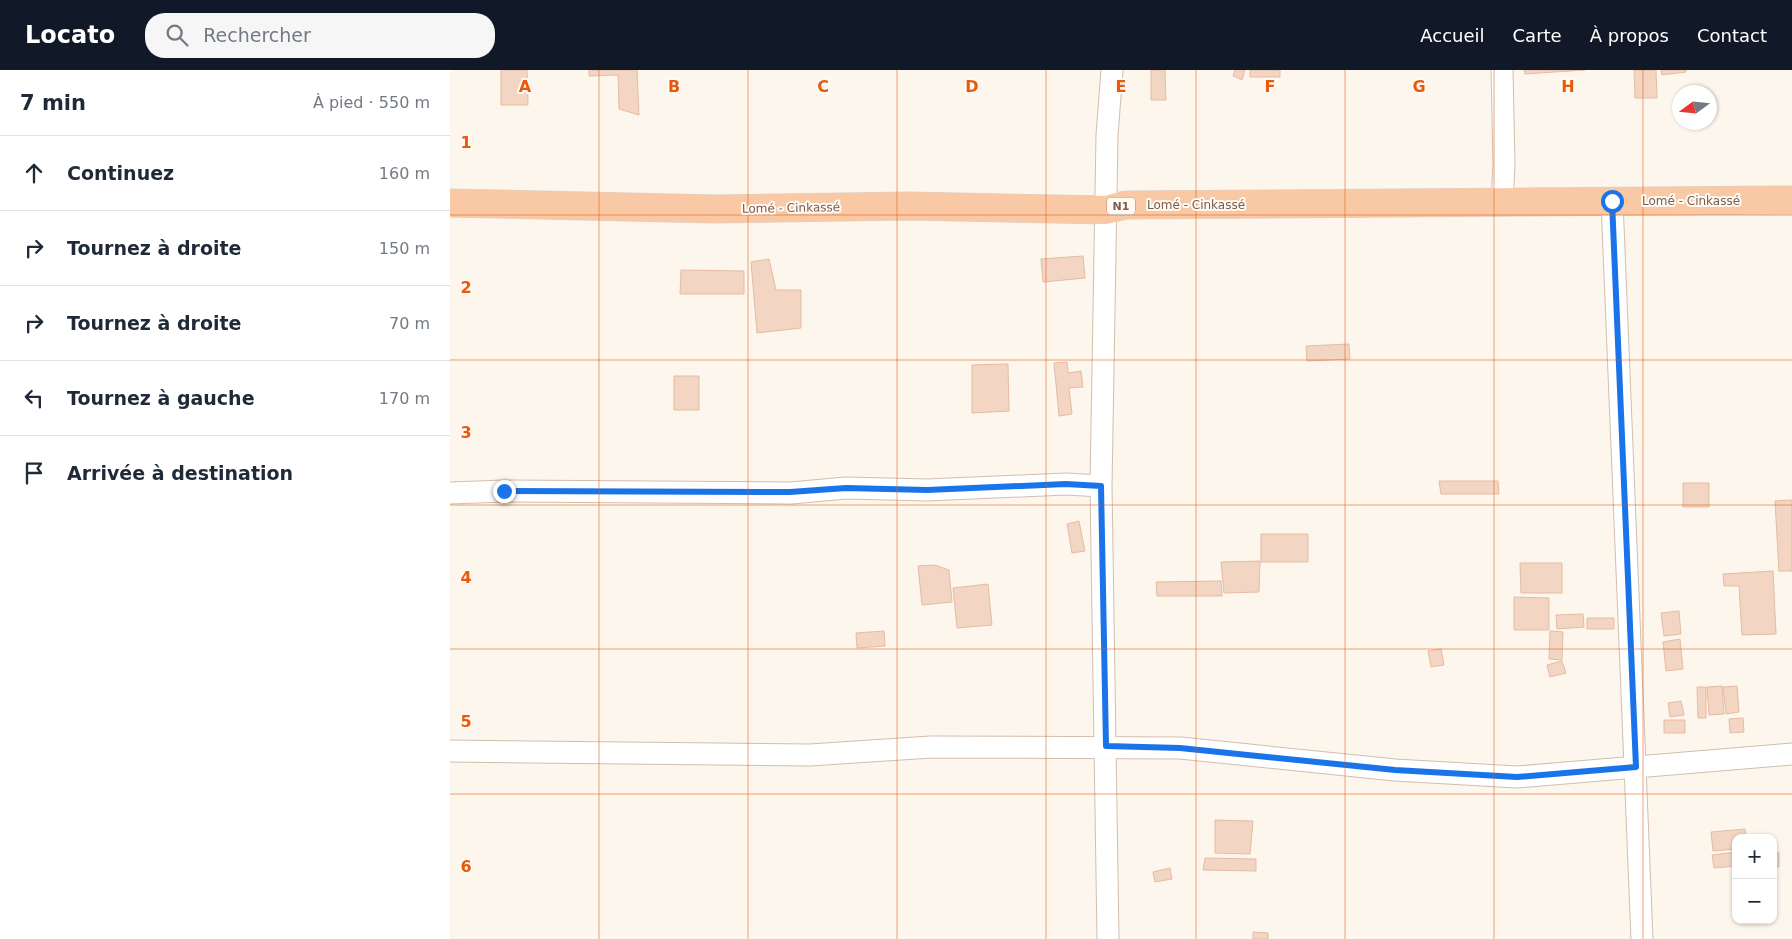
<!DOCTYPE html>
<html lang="fr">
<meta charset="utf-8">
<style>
:root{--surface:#fff;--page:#f6f6f7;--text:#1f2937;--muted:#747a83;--line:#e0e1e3;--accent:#111827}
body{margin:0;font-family:"DejaVu Sans",sans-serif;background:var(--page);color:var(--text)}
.controls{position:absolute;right:15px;bottom:15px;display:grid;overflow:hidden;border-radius:10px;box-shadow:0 1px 4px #0004}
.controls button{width:45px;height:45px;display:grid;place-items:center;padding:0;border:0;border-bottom:1px solid var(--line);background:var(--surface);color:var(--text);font:25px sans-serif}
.compass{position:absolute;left:1222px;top:15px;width:45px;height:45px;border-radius:50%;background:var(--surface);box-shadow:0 1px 4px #0004;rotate:255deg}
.stop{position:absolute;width:15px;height:15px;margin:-11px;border:4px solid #1a73e8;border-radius:50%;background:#fff}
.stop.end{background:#1a73e8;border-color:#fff;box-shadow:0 1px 5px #0008}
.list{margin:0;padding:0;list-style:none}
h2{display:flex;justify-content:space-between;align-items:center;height:65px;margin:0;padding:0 20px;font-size:21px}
h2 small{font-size:16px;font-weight:400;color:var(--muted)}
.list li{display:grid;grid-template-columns:32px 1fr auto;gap:15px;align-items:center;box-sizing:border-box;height:75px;padding:0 20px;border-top:1px solid var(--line)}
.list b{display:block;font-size:19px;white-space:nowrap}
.list em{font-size:16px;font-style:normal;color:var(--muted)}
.icon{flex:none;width:28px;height:28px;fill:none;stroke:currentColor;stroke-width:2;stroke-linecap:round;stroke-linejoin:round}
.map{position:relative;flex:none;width:1342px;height:869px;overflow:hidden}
header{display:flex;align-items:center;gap:30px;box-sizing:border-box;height:70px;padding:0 25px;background:var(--accent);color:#fff}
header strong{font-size:24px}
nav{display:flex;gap:28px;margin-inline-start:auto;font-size:18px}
.search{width:350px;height:45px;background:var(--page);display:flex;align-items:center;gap:12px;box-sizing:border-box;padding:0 18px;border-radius:20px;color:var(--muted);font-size:19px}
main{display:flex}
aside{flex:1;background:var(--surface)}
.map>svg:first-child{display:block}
</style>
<header>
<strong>Locato</strong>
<div class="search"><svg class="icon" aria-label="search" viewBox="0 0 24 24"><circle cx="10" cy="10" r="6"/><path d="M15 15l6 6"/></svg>Rechercher</div>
<nav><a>Accueil</a><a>Carte</a><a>À propos</a><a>Contact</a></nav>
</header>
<main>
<aside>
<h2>7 min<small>À pied · 550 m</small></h2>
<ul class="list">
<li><svg class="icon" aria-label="ahead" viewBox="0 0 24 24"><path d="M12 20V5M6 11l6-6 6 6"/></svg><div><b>Continuez</b></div><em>160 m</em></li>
<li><svg class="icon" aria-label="right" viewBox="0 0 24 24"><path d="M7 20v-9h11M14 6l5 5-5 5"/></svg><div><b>Tournez à droite</b></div><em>150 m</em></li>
<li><svg class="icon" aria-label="right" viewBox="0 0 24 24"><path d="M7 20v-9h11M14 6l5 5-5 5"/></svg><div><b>Tournez à droite</b></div><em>70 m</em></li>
<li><svg class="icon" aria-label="left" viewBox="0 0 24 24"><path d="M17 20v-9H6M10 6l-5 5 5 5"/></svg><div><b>Tournez à gauche</b></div><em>170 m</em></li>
<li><svg class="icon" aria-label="arrive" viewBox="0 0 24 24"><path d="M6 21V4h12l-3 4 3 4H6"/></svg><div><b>Arrivée à destination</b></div></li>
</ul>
</aside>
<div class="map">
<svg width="1342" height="869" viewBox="0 0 1342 869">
<rect width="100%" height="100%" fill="#fdf6ec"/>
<!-- building -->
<path fill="#f3d5c3" stroke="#e6bba3" d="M51 0H77L78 35H51Z
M139 0H187L189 45 169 39 168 5 139 6Z
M701 0H715L716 30H701Z
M785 0H795L792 10 783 6Z
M800 0H830V7H800Z
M1074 0H1135L1075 4Z
M1184 0H1206L1207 28H1185Z
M1211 0H1236V2L1212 5Z
M633 186 635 208 593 212 591 189Z
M319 189 326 220H351V258L307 263 301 192Z
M231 200 294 201V224H230Z
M899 274 900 289 857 291 856 276Z
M617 292 618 303 631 301 633 317 619 318 622 344 609 346 604 293Z
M558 294 559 341 522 343V295Z
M224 306H249V340H224Z
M989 411H1048L1049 424H991Z
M1233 413H1259V437H1233Z
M1342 430V501H1329L1325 431Z
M629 451 635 481 622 483 617 454Z
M811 464H858V492H811Z
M810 491 809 522 774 523 771 492Z
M1070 493H1112V523H1071Z
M485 495 499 500 502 532 472 535 468 496Z
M1323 501 1326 564 1292 565 1289 516H1274L1273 504Z
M771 511 772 526H707L706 512Z
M538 514 542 555 507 558 503 518Z
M1064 527 1099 528V560H1064Z
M1229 541 1231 564 1214 566 1211 543Z
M1133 544 1134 557 1107 559 1106 545Z
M1137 548H1164V559H1137Z
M434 561 435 576 407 578 406 563Z
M1100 561 1113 562 1112 590 1099 589Z
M1230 569 1233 599 1216 601 1213 572Z
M991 579 994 595 981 597 978 581Z
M1112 591 1116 603 1100 607 1097 595Z
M1272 616 1274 644 1259 645 1257 617Z
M1287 616 1289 642 1276 644 1273 617Z
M1247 617H1256V648H1248Z
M1231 631 1234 645 1220 647 1218 633Z
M1293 648 1294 662 1280 663 1279 649Z
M1214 650H1235V663H1214Z
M765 750 803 751 800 784 765 783Z
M1295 759 1296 768H1286V779L1263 781 1261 762Z
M1286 782V796L1264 798 1262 785Z
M1323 783H1329V797L1323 796Z
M755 788 806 789V801L753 800Z
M720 798 722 809 705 812 703 802Z
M803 862 818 863V869H803Z"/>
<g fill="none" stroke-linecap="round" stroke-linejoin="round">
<defs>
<path id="minor" d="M1162 131 1192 869
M1052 132 1054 95 1052 0
M0 423 54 421 341 423 396 418 477 420 616 414 651 416
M0 681 360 685 481 677 730 678 945 700 1067 707 1342 684
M658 869 651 416 657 65 662 0"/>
<path id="trunk" d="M0 133 265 139 458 136 656 140 675 135 1342 130"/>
</defs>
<!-- minor casing -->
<use href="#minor" stroke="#d1beb0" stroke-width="23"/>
<!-- trunk casing -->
<use href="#trunk" stroke="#dad1cd" stroke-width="29"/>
<!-- minor -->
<use href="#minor" stroke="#fff" stroke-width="21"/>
<!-- trunk -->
<use href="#trunk" stroke="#f9c8a4" stroke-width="28"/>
</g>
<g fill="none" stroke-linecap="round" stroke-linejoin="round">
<!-- route -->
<path stroke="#1a73e8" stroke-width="6" d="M54 421 340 422 396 418 477 420 616 414 651 416 656 676 730 678 945 700 1067 707 1186 697 1162 131"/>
</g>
<!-- grid -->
<path fill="none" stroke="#e8590c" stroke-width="1" stroke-opacity="0.55" d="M149 0V869M298 0V869M447 0V869M596 0V869M746 0V869M895 0V869M1044 0V869M1193 0V869M0 145H1342M0 290H1342M0 435H1342M0 579H1342M0 724H1342"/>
<g text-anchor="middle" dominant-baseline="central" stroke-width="4" stroke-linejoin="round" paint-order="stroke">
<!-- shield labels -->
<rect fill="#fffaf3" stroke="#a28b7f" stroke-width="1" x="657" y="127.5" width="28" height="17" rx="4"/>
<g font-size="11" font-weight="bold" fill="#7a5c4d">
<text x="671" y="136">N1</text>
</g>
<!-- street labels -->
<g font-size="12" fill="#7a5c4d" stroke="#fffaf3">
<text x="1241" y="131">Lomé - Cinkassé</text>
<text x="746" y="135">Lomé - Cinkassé</text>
<text transform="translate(341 138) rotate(-1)">Lomé - Cinkassé</text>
</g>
</g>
<g font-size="16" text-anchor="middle" font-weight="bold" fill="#e8590c" stroke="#fffaf3" stroke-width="4" stroke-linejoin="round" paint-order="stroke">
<text x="75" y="22">A</text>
<text x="224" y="22">B</text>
<text x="373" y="22">C</text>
<text x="522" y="22">D</text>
<text x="671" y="22">E</text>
<text x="820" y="22">F</text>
<text x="969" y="22">G</text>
<text x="1118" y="22">H</text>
<text x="16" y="78">1</text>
<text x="16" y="223">2</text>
<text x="16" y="368">3</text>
<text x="16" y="513">4</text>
<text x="16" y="657">5</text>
<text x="16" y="802">6</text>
</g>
</svg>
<div class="controls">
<button>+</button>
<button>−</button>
</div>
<svg class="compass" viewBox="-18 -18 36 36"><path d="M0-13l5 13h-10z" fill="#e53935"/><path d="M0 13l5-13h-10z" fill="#747a83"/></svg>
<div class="stop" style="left:1162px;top:131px"></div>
<div class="stop end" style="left:54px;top:421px"></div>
</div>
</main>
